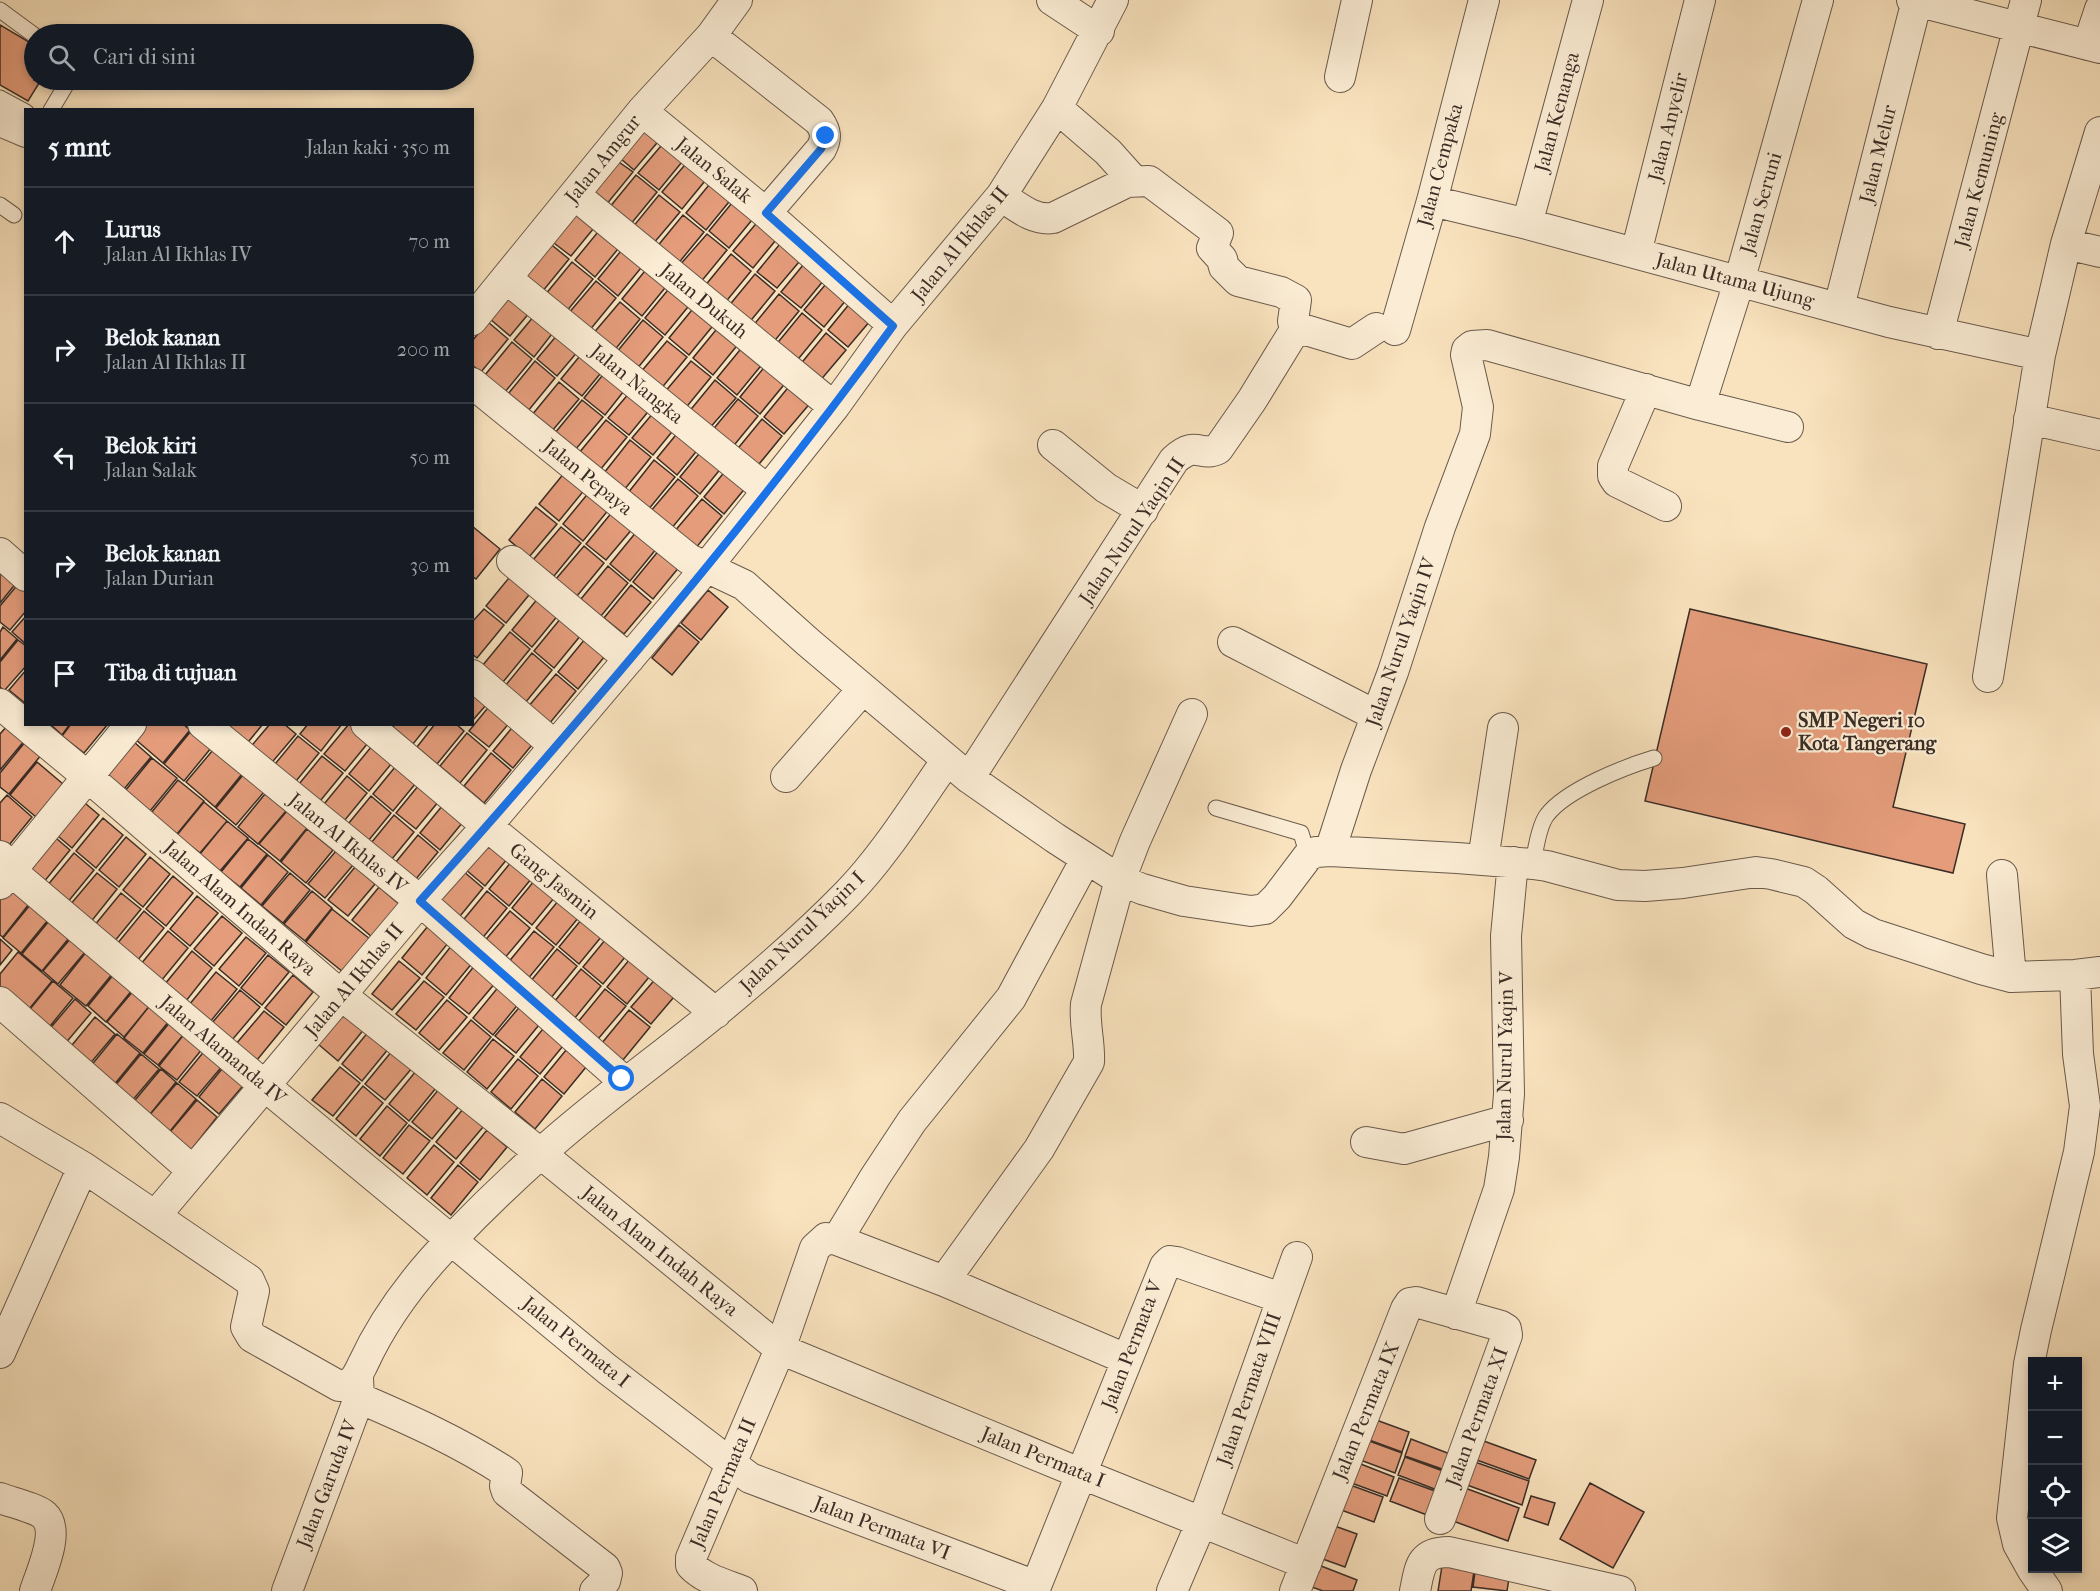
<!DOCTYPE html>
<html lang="id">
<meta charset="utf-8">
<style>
:root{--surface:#171b24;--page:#242831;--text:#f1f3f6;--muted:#9ea1a6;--line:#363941}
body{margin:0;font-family:"IM FELL French Canon",serif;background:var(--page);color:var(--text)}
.controls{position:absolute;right:18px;bottom:18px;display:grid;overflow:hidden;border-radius:0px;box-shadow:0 3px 9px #0003}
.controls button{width:54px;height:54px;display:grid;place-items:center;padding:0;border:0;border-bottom:2px solid var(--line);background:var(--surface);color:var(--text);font:30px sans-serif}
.stop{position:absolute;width:18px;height:18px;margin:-14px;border:4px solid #1a73e8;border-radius:50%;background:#fff}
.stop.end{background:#1a73e8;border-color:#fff;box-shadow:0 2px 6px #0008}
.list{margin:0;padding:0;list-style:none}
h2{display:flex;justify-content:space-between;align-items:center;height:78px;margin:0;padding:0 24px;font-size:26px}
h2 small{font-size:20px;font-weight:400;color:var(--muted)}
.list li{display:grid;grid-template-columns:39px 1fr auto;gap:18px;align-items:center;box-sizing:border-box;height:108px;padding:0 24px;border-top:2px solid var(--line)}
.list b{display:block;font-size:22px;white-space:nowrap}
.list p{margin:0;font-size:20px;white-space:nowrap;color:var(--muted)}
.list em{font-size:20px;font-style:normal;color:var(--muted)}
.icon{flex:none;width:33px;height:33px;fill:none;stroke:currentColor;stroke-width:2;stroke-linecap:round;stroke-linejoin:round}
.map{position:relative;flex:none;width:2100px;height:1591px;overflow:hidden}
.search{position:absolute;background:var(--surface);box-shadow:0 3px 9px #0003;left:24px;top:24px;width:450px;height:66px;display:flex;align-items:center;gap:15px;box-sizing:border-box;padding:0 21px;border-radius:33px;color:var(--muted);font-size:22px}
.panel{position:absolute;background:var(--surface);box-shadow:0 3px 9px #0003;left:24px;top:108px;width:450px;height:618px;border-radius:0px}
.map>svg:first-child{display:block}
</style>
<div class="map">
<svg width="2100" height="1591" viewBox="0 0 2100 1591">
<rect width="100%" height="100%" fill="#f9e3be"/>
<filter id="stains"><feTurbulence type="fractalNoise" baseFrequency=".00333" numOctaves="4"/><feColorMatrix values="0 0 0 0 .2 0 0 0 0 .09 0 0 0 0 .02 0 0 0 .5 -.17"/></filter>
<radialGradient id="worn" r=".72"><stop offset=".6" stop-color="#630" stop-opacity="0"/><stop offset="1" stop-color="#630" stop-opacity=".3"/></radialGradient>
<!-- building -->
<path fill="#e49c7b" stroke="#3a2d26" stroke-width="1.5" d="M0 25 34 45V80H41L28 101 0 85Z
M642 120 662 137 634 170 614 153Z
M666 140 686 157 659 190 638 173Z
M613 158 633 172 606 205 586 190Z
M689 160 709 176 682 209 662 192Z
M636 175 657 192 630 225 609 208Z
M713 180 733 197 706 230 686 213Z
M659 195 680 212 653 244 632 228Z
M736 198 756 215 729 248 709 231Z
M578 207 598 223 571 256 550 240Z
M683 215 704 232 677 265 656 248Z
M760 219 780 235 753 268 733 251Z
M602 227 622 244 595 277 575 260Z
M707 234 727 250 700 283 679 266Z
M784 239 804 256 777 288 757 272Z
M548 242 569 259 542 292 521 275Z
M625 246 645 263 618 296 598 279Z
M731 254 751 271 724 304 704 287Z
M808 259 828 275 801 308 781 292Z
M572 262 593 279 566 312 545 295Z
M649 266 669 283 642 316 622 299Z
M755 274 775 291 748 324 728 307Z
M831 278 851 294 824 327 804 310Z
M596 281 616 298 589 331 568 314Z
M672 285 692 302 665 335 645 318Z
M514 290 535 306 510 336 490 319Z
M779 294 799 311 772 344 752 327Z
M855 297 876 314 848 347 828 330Z
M620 302 640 319 613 352 592 335Z
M696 305 716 322 689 355 669 338Z
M539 310 559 325 534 357 514 340Z
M802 313 822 330 795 363 775 346Z
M643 320 663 337 636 370 616 353Z
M488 322 508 339 481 372 472 365V341Z
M720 325 740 342 713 375 693 358Z
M563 328 584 344 557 376 537 359Z
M826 333 846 350 819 382 799 366Z
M667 341 687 357 660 390 640 373Z
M512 342 532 359 505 392 485 375Z
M744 345 764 362 737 395 717 378Z
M588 346 609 363 582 396 561 379Z
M535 361 555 378 528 411 508 394Z
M691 361 711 377 684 410 664 393Z
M767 364 787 381 760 414 740 397Z
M611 365 631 382 605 415 584 398Z
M715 380 736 398 708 430 688 413Z
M559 382 579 399 552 431 532 415Z
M791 384 812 401 784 434 764 417Z
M636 385 656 402 629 435 608 418Z
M738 399 758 416 731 449 711 432Z
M582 400 603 417 575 450 555 433Z
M660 405 680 422 653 455 632 438Z
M762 419 782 436 755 469 735 452Z
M606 420 627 437 600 470 579 453Z
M684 425 704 442 677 475 657 458Z
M630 440 651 457 624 490 604 473Z
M707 444 727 461 700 494 680 477Z
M654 460 675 477 648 510 628 493Z
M731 464 751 481 724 514 704 497Z
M565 472 586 488 559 521 539 504Z
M678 479 698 496 671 529 650 512Z
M590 491 610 508 583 541 563 524Z
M702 499 722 516 695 549 674 532Z
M536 507 557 524 529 557 509 540Z
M613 511 633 528 606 560 586 544Z
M472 526 500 549 476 579 472 576Z
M561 527 581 543 554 576 533 560Z
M637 531 657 548 630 581 610 564Z
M584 546 604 563 577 596 556 579Z
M660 549 680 566 653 599 633 582Z
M608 566 628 583 601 616 581 599Z
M0 568 17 582 0 603Z
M513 573 533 590 506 623 486 606Z
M19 583 26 588V611L10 630 0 622V606Z
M631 585 651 602 624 634 604 618Z
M708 590 728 607 701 640 681 623Z
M539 597 559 614 532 647 512 630Z
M484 609 504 625 477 658 472 654V622Z
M1690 609 1927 664 1893 807 1965 824 1953 873 1645 801Z
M26 616V644L12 632Z
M561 618 581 635 554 668 534 651Z
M679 625 699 642 672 675 652 658Z
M3 627 17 639 0 660V632Z
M510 632 530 649 503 682 483 665Z
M585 639 605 656 578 689 558 672Z
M18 640 26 646V666L4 691 0 687V662Z
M532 653 552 670 525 703 505 686Z
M26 670V704L9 690Z
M556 674 576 691 549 724 528 707Z
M472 679 494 696 472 721Z
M496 698 516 715 489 747 469 731Z
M520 718 540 735 513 768 493 751Z
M50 724H70L62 735Z
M71 724H108L84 753 62 736Z
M135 724H183L190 730 163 763 128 733Z
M229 724H263L244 747 224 730Z
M270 724H284L296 734 268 767 248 750Z
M308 724H342L321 751 300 734Z
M349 724H356L372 738 345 771 324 754Z
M395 724H429L413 744 393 727Z
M435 724H456L464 731 437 764 417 747Z
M8 725 25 740 0 770V734Z
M191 731 211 748 184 781 164 764Z
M467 733 487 750 460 783 440 766Z
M126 735 151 757 124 789 99 768Z
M298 736 319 753 292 786 271 769Z
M26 741 42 754 9 794 0 787V773Z
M376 741 396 758 369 791 349 774Z
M213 750 242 774 215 807 186 782Z
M491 753 511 770 484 803 464 786Z
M322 756 343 773 316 806 295 789Z
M152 758 177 778 150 811 125 791Z
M400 761 420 778 393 811 373 794Z
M37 762 63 784 36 817 10 795Z
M243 775 264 792 236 825 216 808Z
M347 776 367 793 340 826 320 809Z
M178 780 204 801 177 834 151 813Z
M423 780 443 796 416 829 396 813Z
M265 794 286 811 258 844 238 827Z
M7 795 32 817 5 850 0 846V803Z
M371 796 391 813 364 846 344 829Z
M79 798 99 815 72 848 52 831Z
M447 800 467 817 440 850 420 833Z
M204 802 227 821 200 853 177 835Z
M287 811 307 828 280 861 259 844Z
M394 815 414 832 387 865 367 848Z
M103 818 123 835 96 868 76 851Z
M227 821 248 838 220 871 200 854Z
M307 829 333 850 306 883 281 862Z
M50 833 70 850 43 883 23 866Z
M418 835 438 852 411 885 391 868Z
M492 836 512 853 485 886 465 869Z
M126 837 146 854 119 887 99 870Z
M248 839 267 854 240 887 221 872Z
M336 851 353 865 325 898 308 884Z
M74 853 94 870 67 903 47 886Z
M268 855 288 872 261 905 241 888Z
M516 856 536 873 509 906 489 889Z
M150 857 170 874 143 907 123 890Z
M355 867 375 884 348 916 328 900Z
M463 871 483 888 456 921 435 904Z
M97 873 117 889 90 923 70 905Z
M290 873 310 890 283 923 262 906Z
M539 875 559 892 532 925 512 908Z
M173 876 193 893 166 926 146 909Z
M6 885 29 904 3 937 0 935V892Z
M379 887 399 904 372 937 352 920Z
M312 891 332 908 305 941 284 924Z
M487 891 507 908 480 941 460 924Z
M121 893 141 909 114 942 94 926Z
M563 895 583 912 556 945 536 928Z
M197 896 218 913 190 946 170 929Z
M30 905 48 920 21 953 3 938Z
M332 909 370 939 343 972 306 942Z
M144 911 164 928 137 961 117 944Z
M510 911 530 928 503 960 483 943Z
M586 914 606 931 579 964 559 947Z
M222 916 242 933 214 966 194 949Z
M49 921 69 938 42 971 22 954Z
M428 926 449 942 422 975 402 958Z
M168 931 188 948 161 981 141 964Z
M534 931 554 947 527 980 507 964Z
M610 934 630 951 603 984 583 967Z
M246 937 266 953 239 986 219 969Z
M71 938 86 951 58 984 43 971Z
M0 939 12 950 0 965Z
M452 945 473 962 446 995 426 978Z
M557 949 577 966 550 999 530 982Z
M87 951 113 973 86 1006 60 985Z
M192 951 212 968 186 1001 165 984Z
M18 952 52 981 25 1014 0 993V974Z
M634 954 654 971 627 1004 607 987Z
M268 955 289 972 262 1005 241 988Z
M399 961 420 978 392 1010 372 994Z
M475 965 496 982 469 1014 449 998Z
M581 969 601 986 574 1019 554 1002Z
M216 972 237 989 210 1022 189 1005Z
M114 974 133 989 106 1022 88 1006Z
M293 975 313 992 286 1025 265 1008Z
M659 975 679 991 651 1024 631 1007Z
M53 981 73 998 46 1031 26 1014Z
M424 981 444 997 416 1030 396 1014Z
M500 985 520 1002 493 1035 473 1018Z
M605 989 626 1006 598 1039 578 1022Z
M134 990 151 1004 124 1037 107 1022Z
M240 990 260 1007 232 1040 212 1023Z
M75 999 91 1013 64 1045 47 1032Z
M155 999 174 1015 143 1053 124 1038Z
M447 1000 467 1017 439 1050 419 1033Z
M523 1003 543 1020 516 1053 495 1036Z
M629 1010 650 1027 623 1060 602 1043Z
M264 1011 284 1027 257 1060 236 1044Z
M344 1011 365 1028 338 1061 318 1044Z
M175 1016 189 1028 158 1065 144 1054Z
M95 1017 115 1034 88 1066 68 1050Z
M471 1020 491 1037 464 1070 443 1053Z
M547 1024 567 1041 540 1074 520 1057Z
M189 1028 207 1043 177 1080 159 1066Z
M369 1031 389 1048 362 1081 342 1064Z
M117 1034 140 1053 113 1086 90 1067Z
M493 1039 514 1056 487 1089 467 1072Z
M571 1044 591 1061 564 1094 544 1077Z
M206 1049 224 1064 197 1096 179 1082Z
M392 1051 412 1068 385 1100 365 1084Z
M141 1054 159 1069 131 1102 114 1087Z
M518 1059 538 1076 511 1109 491 1092Z
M226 1064 247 1081 219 1114 199 1097Z
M340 1067 360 1083 333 1116 312 1100Z
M161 1069 176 1082 147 1118 131 1105Z
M416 1071 436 1088 409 1121 389 1104Z
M542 1079 562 1096 535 1129 515 1112Z
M177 1083 196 1099 167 1135 147 1118Z
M363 1086 383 1103 356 1136 336 1119Z
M439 1089 459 1106 432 1139 412 1122Z
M197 1100 217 1117 191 1150 170 1132Z
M387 1106 407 1123 380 1156 360 1139Z
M463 1109 483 1127 456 1159 436 1142Z
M409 1125 430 1141 403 1174 383 1158Z
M487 1130 507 1147 480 1180 460 1163Z
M434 1145 454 1162 427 1195 407 1178Z
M458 1165 478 1182 451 1215 431 1198Z
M1368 1417 1409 1432 1402 1452 1361 1437Z
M1361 1438 1402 1453 1395 1473 1355 1458Z
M1411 1439 1450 1454 1445 1470 1405 1456Z
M1481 1440 1536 1460 1529 1479 1474 1459Z
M1405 1457 1443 1471 1437 1490 1398 1475Z
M1353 1461 1394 1477 1387 1496 1346 1481Z
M1475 1462 1529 1481 1522 1505 1467 1485Z
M1399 1478 1435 1491 1427 1515 1390 1501Z
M1342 1482 1383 1497 1374 1522 1333 1507Z
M1590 1483 1644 1512 1613 1568 1560 1539Z
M1465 1488 1519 1508 1508 1541 1453 1521Z
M1531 1496 1555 1503 1548 1525 1524 1517Z
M1332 1525 1357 1534 1345 1567 1320 1558Z
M1316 1564 1357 1580 1353 1591H1323L1309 1586Z
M1442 1566 1474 1571 1471 1591H1438Z
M1475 1572 1509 1578 1507 1591 1473 1587Z"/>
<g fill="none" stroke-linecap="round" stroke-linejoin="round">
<defs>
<path id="lane" d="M0 10 34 35
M0 98 26 112
M51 110 69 80
M0 205 14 215
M1216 808 1301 833 1308 856
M1533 864C1535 851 1539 825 1547 815 1566 790 1624 767 1654 758"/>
<path id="street" d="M1052 0 1099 31
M1912 0 2100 48
M711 36 819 121C826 131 827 138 821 149L766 213
M2088 45 2100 9
M1340 77 1357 0
M1057 108 1108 152 1134 181
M642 111 766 213 893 325
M0 121 26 132
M575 195 834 407
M1001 196C1017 206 1033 221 1053 218L1127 182 1149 181 1218 233 1212 248 1222 259 1224 267 1238 281 1281 292 1296 300 1293 321 1295 330 1309 331 1352 344 1376 328
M1432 201 1527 224 1889 322 2040 355
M1527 224 1588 0
M2066 244 2100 252
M1636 253 1700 0
M507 279 767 490
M1839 307 1917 0
M472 320 642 111 711 36 737 0
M1395 330 1432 201 1484 0
M1938 334 2026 0
M472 383 689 559 744 585 809 643 969 778 1055 838 1120 880 1142 889 1184 901 1251 911 1265 909 1277 897 1308 856 1316 852 1330 851 1457 858 1533 864 1547 866 1618 885 1645 886 1683 883 1756 872 1771 874 1804 882 1816 890 1854 924 1873 934 1981 969 2011 977 2075 975 2100 972
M1646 389 1613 466V476L1617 482 1666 506
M1700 405 1739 282 1818 0
M2029 419 2100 435
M1053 445 1106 488 1143 510
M0 553 26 576
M512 561 629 659
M1233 642 1375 715
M472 675 555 746
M1988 677 2040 355 2066 244 2100 132
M0 704 88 777 341 995 540 1153 780 1349 1082 1474 1306 1564
M203 724 424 904 626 1083
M366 724 487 826 716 1013
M786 777 863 689
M969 778 1174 460C1197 439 1200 458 1218 449L1252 400 1295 330
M1330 851 1356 770 1393 672 1440 527 1475 434 1478 407 1466 355 1467 350 1472 346 1487 345 1700 405 1788 427
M0 856 11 871 265 1086 607 1369 750 1478 1036 1586
M1483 860 1503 728
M2002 875 2011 977
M0 884 131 724
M0 1002 193 1171
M0 1118 83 1167 249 1280 254 1291 246 1327 252 1337 339 1386C354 1385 357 1376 363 1364 384 1318 417 1275 452 1239 480 1210 510 1181 540 1154 596 1103 658 1060 716 1012 761 975 806 936 847 894 885 855 916 804 947 760
M1366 1142 1404 1149 1508 1120
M156 1215 420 901 487 826 706 568 834 407 893 325 1001 196 1057 108 1113 0
M837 1240 875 1177 912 1121 1011 998 1086 859
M944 1281 1039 1149 1089 1062C1090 1041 1084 1025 1086 1004L1120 880 1135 841 1192 714
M1456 1314 1499 1189 1504 1157 1509 1094 1506 936 1513 862
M0 1353 83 1167
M359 1398C410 1420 460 1442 507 1473L505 1486 507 1492 605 1568 607 1573 605 1581 595 1591
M0 1498C10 1502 36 1508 44 1515 61 1531 41 1572 35 1591
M287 1591 359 1398 358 1378
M742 1591C724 1584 704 1579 691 1565V1558L780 1349 815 1248 826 1238 837 1240 944 1281 1126 1359
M1034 1591 1165 1266 1170 1261 1177 1262 1281 1298
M1172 1591 1208 1507 1297 1257
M1295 1591 1406 1309 1410 1303 1416 1302 1501 1326 1506 1329 1507 1335 1440 1519
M1415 1591C1420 1567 1420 1552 1449 1552L1620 1591
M2047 1591 2032 1569 2018 1544 2012 1518 2029 1364 2036 1330 2079 1152 2085 1106 2078 1054 2075 975"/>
</defs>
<!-- lane casing -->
<use href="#lane" stroke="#6a5a4c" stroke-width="17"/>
<!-- street casing -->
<use href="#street" stroke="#6a5a4c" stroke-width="32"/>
<!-- lane -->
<use href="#lane" stroke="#fbedd5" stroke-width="15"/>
<!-- street -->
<use href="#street" stroke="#fbedd5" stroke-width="30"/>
</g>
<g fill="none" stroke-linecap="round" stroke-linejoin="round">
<!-- route -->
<path stroke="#1a73e8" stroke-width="8" d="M622 1079 420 901C585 716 747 526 893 326L766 213 821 149 826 136"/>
</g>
<!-- markers -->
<circle fill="#8f2418" stroke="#fbedd5" stroke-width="2" cx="1786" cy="732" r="6"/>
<g text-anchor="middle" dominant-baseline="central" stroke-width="4.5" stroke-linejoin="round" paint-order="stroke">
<!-- street labels -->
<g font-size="20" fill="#3a2d26" stroke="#fbedd5">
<text transform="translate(1557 112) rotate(-75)">Jalan Kenanga</text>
<text transform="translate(1668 127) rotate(-76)">Jalan Anyelir</text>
<text transform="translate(1878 154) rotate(-76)">Jalan Melur</text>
<text transform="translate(603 159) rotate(-51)">Jalan Amgur</text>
<text transform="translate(1440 165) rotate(-75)">Jalan Cempaka</text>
<text transform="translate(714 170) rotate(39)">Jalan Salak</text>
<text transform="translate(1979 180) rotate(-75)">Jalan Kemuning</text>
<text transform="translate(1761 203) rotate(-74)">Jalan Seruni</text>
<text transform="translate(960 244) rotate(-51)">Jalan Al Ikhlas II</text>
<text transform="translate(1735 280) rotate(15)">Jalan Utama Ujung</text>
<text transform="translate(704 301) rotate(39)">Jalan Dukuh</text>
<text transform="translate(637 384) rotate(39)">Jalan Nangka</text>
<text transform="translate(588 477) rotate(39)">Jalan Pepaya</text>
<text transform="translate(1132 531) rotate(-56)">Jalan Nurul Yaqin II</text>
<text transform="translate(1401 642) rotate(-71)">Jalan Nurul Yaqin IV</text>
<text transform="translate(348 843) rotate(39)">Jalan Al Ikhlas IV</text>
<text transform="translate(554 881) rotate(39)">Gang Jasmin</text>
<text transform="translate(240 908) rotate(41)">Jalan Alam Indah Raya</text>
<text transform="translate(802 932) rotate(-44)">Jalan Nurul Yaqin I</text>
<text transform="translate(354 980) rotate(-50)">Jalan Al Ikhlas II</text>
<text transform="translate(223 1050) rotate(40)">Jalan Alamanda IV</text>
<text transform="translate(1505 1056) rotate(-89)">Jalan Nurul Yaqin V</text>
<text transform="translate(660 1251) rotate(39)">Jalan Alam Indah Raya</text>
<text transform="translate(576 1342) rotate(39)">Jalan Permata I</text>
<text transform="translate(1132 1345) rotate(-69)">Jalan Permata V</text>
<text transform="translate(1249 1389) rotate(-71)">Jalan Permata VIII</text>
<text transform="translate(1366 1411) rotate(-68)">Jalan Permata IX</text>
<text transform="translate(1477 1417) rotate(-70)">Jalan Permata XI</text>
<text transform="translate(1043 1457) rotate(22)">Jalan Permata I</text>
<text transform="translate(723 1483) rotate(-67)">Jalan Permata II</text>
<text transform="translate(327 1484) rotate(-69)">Jalan Garuda IV</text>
<text transform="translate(882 1528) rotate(21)">Jalan Permata VI</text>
</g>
<!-- poi labels -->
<g font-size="20" font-weight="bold" fill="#3a2d26" stroke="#fbedd5" text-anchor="start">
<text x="1798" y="720">SMP Negeri 10<tspan x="1798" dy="23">Kota Tangerang</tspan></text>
</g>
</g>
<rect width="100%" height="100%" filter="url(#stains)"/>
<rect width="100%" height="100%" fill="url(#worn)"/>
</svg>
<div class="controls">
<button>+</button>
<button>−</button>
<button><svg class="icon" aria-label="locate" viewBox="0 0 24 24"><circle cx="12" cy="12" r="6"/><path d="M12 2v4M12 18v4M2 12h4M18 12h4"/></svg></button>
<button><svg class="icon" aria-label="layers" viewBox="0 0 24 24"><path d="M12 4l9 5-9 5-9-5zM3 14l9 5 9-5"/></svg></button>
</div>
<div class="stop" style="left:622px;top:1079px"></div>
<div class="stop end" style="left:826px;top:136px"></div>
<div class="search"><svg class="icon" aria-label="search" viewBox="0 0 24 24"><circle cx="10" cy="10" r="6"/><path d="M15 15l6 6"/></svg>Cari di sini</div>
<section class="panel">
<h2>5 mnt<small>Jalan kaki · 350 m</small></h2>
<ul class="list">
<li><svg class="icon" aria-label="ahead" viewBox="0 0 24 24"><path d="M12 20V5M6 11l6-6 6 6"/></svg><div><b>Lurus</b><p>Jalan Al Ikhlas IV</p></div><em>70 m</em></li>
<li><svg class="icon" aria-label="right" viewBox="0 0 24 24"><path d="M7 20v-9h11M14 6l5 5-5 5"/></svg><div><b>Belok kanan</b><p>Jalan Al Ikhlas II</p></div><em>200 m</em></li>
<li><svg class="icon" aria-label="left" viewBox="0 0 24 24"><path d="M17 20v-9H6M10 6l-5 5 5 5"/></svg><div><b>Belok kiri</b><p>Jalan Salak</p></div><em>50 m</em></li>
<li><svg class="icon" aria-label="right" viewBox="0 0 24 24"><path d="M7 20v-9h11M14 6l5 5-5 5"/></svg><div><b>Belok kanan</b><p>Jalan Durian</p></div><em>30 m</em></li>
<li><svg class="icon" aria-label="arrive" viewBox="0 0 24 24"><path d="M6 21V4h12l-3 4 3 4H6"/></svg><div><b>Tiba di tujuan</b></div></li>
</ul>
</section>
</div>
